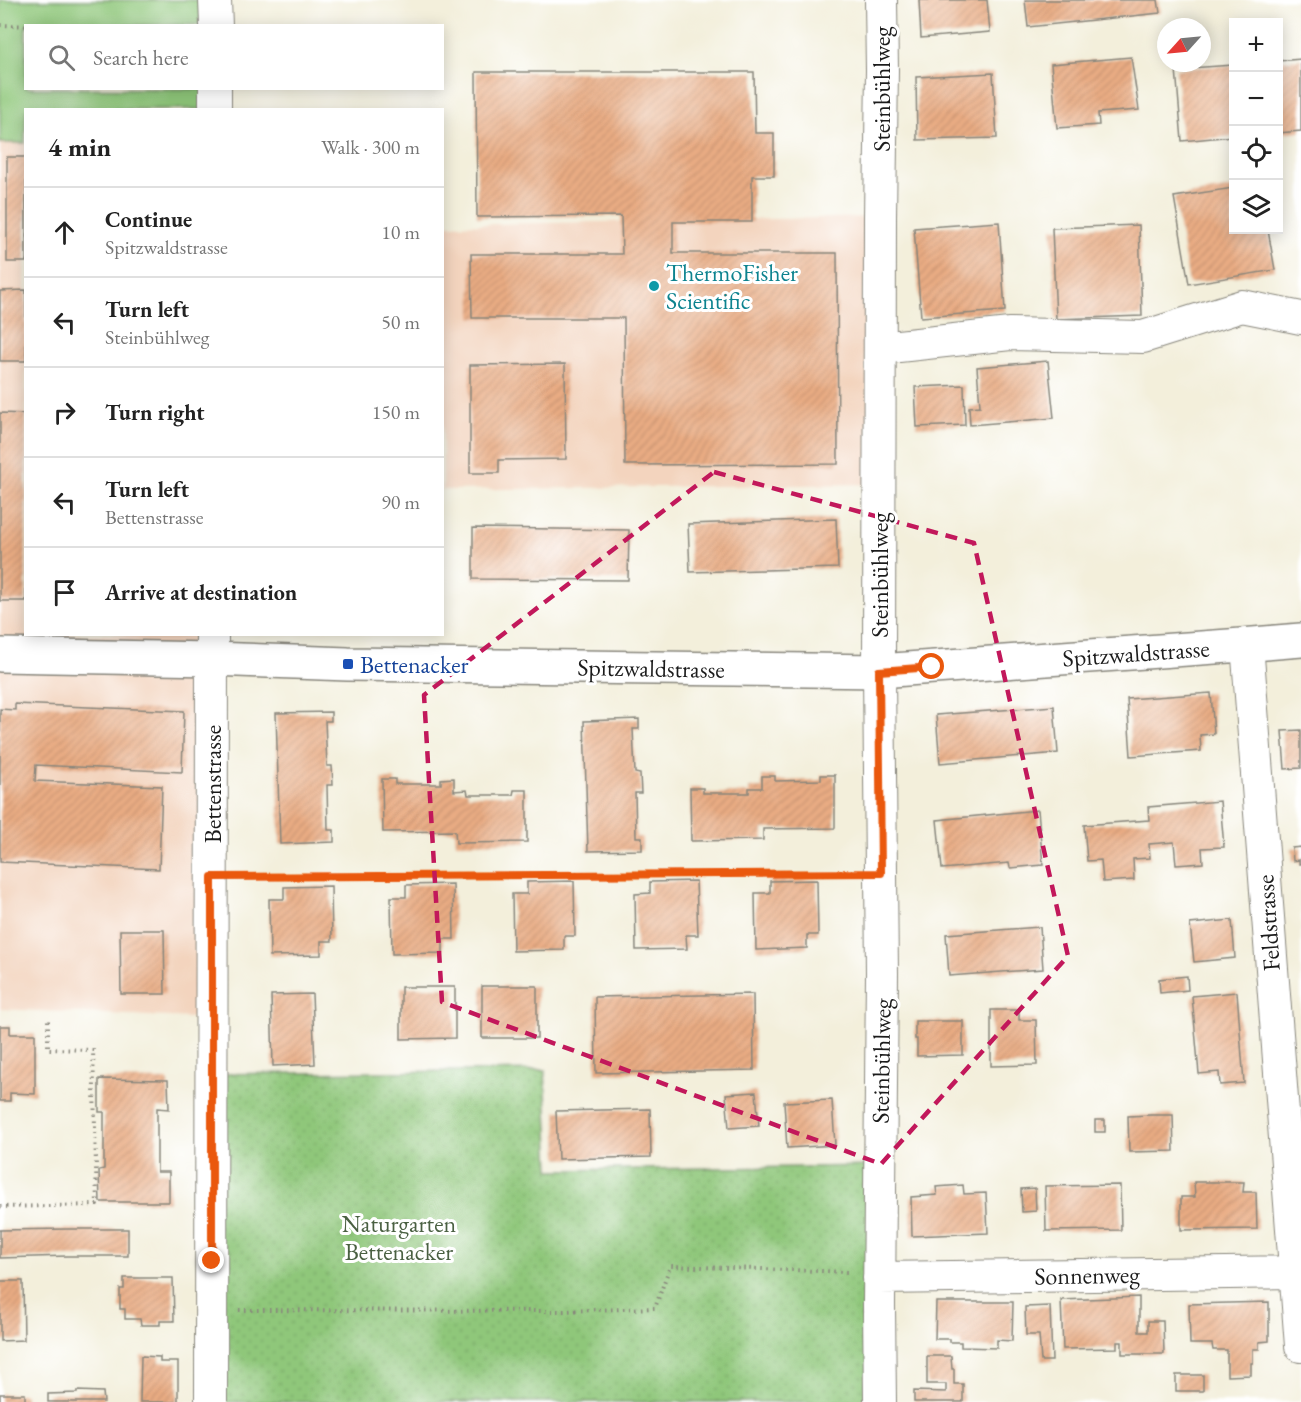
<!DOCTYPE html>
<meta charset="utf-8">
<style>
:root{--surface:#fff;--page:#f2f2f2;--text:#222;--muted:#767676;--line:#e0e0e0}
body{margin:0;font-family:"EB Garamond",serif;background:var(--page);color:var(--text)}
.controls{position:absolute;right:18px;top:18px;display:grid;overflow:hidden;border-radius:0px;box-shadow:0 3px 15px #0003}
.controls button{width:54px;height:54px;display:grid;place-items:center;padding:0;border:0;border-bottom:2px solid var(--line);background:var(--surface);color:var(--text);font:30px sans-serif}
.compass{position:absolute;left:1157px;top:18px;width:54px;height:54px;border-radius:50%;background:var(--surface);box-shadow:0 3px 15px #0003;rotate:243deg}
.stop{position:absolute;width:18px;height:18px;margin:-14px;border:4px solid #ea580c;border-radius:50%;background:#fff}
.stop.end{background:#ea580c;border-color:#fff;box-shadow:0 2px 6px #0008}
.list{margin:0;padding:0;list-style:none}
h2{display:flex;justify-content:space-between;align-items:center;height:78px;margin:0;padding:0 24px;font-size:26px}
h2 small{font-size:20px;font-weight:400;color:var(--muted)}
.list li{display:grid;grid-template-columns:39px 1fr auto;gap:18px;align-items:center;box-sizing:border-box;height:90px;padding:0 24px;border-top:2px solid var(--line)}
.list b{display:block;font-size:22px;white-space:nowrap}
.list p{margin:0;font-size:20px;white-space:nowrap;color:var(--muted)}
.list em{font-size:20px;font-style:normal;color:var(--muted)}
.icon{flex:none;width:33px;height:33px;fill:none;stroke:currentColor;stroke-width:2;stroke-linecap:round;stroke-linejoin:round}
.map{position:relative;flex:none;width:1301px;height:1402px;overflow:hidden}
.search{position:absolute;background:var(--surface);box-shadow:0 3px 15px #0003;left:24px;top:24px;width:420px;height:66px;display:flex;align-items:center;gap:15px;box-sizing:border-box;padding:0 21px;border-radius:0px;color:var(--muted);font-size:22px}
.panel{position:absolute;background:var(--surface);box-shadow:0 3px 15px #0003;left:24px;top:108px;width:420px;height:528px;border-radius:0px}
.map>svg:first-child{display:block}
</style>
<div class="map">
<svg width="1301" height="1402" viewBox="0 0 1301 1402">
<defs>
<pattern id="park-dots" width="8" height="8" patternUnits="userSpaceOnUse" patternTransform="scale(1.5)"><rect width="8" height="8" fill="#8fc77a"/><path d="M2 2h.1M6 6h.1" fill="none" stroke="#7baa69" stroke-width="1.8" stroke-linecap="round"/></pattern>
<pattern id="building-hatch" width="6" height="6" patternUnits="userSpaceOnUse" patternTransform="scale(1.5)"><rect width="6" height="6" fill="#e9ac83"/><path d="M-1 1l2-2M0 6l6-6M5 7l2-2" fill="none" stroke="#c79371"/></pattern>
</defs>
<rect width="100%" height="100%" fill="#fff"/>
<filter id="ink" filterUnits="userSpaceOnUse"><feTurbulence type="fractalNoise" baseFrequency=".0167" numOctaves="2"/><feDisplacementMap in="SourceGraphic" scale="12" xChannelSelector="R" yChannelSelector="G"/><feConvolveMatrix kernelMatrix="1 2 1 2 8 2 1 2 1" color-interpolation-filters="sRGB"/></filter>
<filter id="wash" filterUnits="userSpaceOnUse"><feTurbulence type="fractalNoise" baseFrequency=".008" numOctaves="4" result="noise"/><feDisplacementMap in="SourceGraphic" scale="24" xChannelSelector="R" yChannelSelector="G"/><feGaussianBlur stdDeviation="1.35" result="paint"/><feColorMatrix in="noise" values="0 0 0 0 0 0 0 0 0 0 0 0 0 0 0 0 0 1.4 0 .05"/><feComposite in="paint" operator="in"/></filter>
<g filter="url(#wash)">
<rect width="100%" height="100%" fill="#f3efdb"/>
<!-- built -->
<path fill="#f3d4be" d="M0 143H25L26 634 212 635V1019L0 1009Z
M880 217V484L443 490 442 225Z"/>
<!-- green -->
<path fill="#8fc77a" stroke="#56724b" stroke-width="1.5" d="M0 0H215L216 25 26 26V88L215 89V109L26 110 25 143H0Z"/>
<!-- park -->
<path fill="url(#park-dots)" stroke="#56724b" stroke-width="1.5" d="M545 1070 550 1170 880 1166V1402H211L212 1074Z"/>
<g id="blocks">
<!-- building -->
<path fill="url(#building-hatch)" d="M919 0H987L990 32 921 38Z
M1025 0H1158L1160 13 1028 27Z
M1131 57 1139 110 1098 113 1099 125 1057 128 1051 64Z
M1301 59V131L1278 133V61Z
M1233 65V136L1182 141 1176 69Z
M476 72H754L755 133H774V176H752V222H673V253H837L838 464 625 465 624 318H472L471 254H622L621 216 477 217Z
M993 73 997 138 917 140 916 77Z
M7 157H26V262H7Z
M1233 188V230H1268L1275 270 1189 284 1174 197Z
M999 222 1005 311 921 317 914 228Z
M1139 225 1142 316 1056 319 1052 228Z
M26 290V361H0V291Z
M1048 361 1054 418 970 425 969 407 980 406 977 367Z
M565 364 566 459 499 460V473H470V365Z
M964 385 965 425 917 427 915 387Z
M0 413 26 414V601H0Z
M836 519 838 568 690 572 688 524Z
M473 528 629 530 628 580 473 579Z
M1211 693 1214 734 1200 735 1201 751 1131 756 1127 699Z
M15 704 184 711 182 772 36 765 35 781 162 786 159 869 0 862V709L15 710Z
M1054 706 1058 753 940 763 936 715Z
M331 712V721H325L327 766H332L333 785H327L328 830H334V842L280 844 276 713Z
M639 719V729H633L635 773 640 774 641 793H635L636 837H642V850L588 851 584 721Z
M1301 730V768L1285 769 1282 731Z
M821 775H835V828L763 829V840L691 841 690 788H703V793H749V788H762V776H775V781L821 780Z
M454 778V791L467 790 468 795H513L514 790H527V842L456 843 455 831 383 832 382 779H395V784H441V779Z
M1220 801 1224 847 1202 848 1203 863 1176 865 1174 842 1149 844 1150 858 1133 859 1134 880 1103 882 1101 860 1087 861 1084 825 1149 820 1148 807Z
M1038 810 1043 865 1010 868 1009 863 942 869 937 820Z
M1301 847V864H1299V860L1293 861 1292 848Z
M817 880 818 935H807V948L756 950 755 893H770V881Z
M574 881 575 936H564V950L513 951 512 894H527V882Z
M696 881 698 935H686L687 949 636 950 635 894 650 893V882Z
M453 884 454 939H443V953L392 954 391 897H406V885Z
M331 886 332 941H321V955L270 956 269 899H284V887Z
M1232 920 1235 958 1194 962 1190 924Z
M1040 927 1043 969 949 976 946 934Z
M120 930H164L165 994H121Z
M1187 976 1188 990 1160 993 1159 979Z
M482 986H537V1038H482Z
M401 987H455V1038L401 1039Z
M1237 992 1244 1083 1220 1085 1219 1072 1199 1074 1192 996Z
M312 994 315 1064 273 1066 271 995Z
M753 994 754 1070 596 1073 595 997Z
M991 1010H1019V1020H1036L1037 1065 991 1066Z
M915 1021H963V1055L917 1056V1039H915Z
M0 1026H10V1034H35V1094L10 1093V1101H0Z
M99 1079 168 1080 169 1109 157 1108V1172H169V1202H100L99 1170 104 1169V1112H99Z
M756 1092 759 1126 729 1128 726 1094Z
M832 1100 835 1145 787 1148 784 1102Z
M650 1109 651 1157 558 1159 556 1111Z
M1151 1115H1173L1174 1151 1129 1152 1128 1116Z
M1095 1120H1105V1132H1095Z
M1194 1182H1244L1243 1192H1256L1257 1229 1181 1230V1197H1195Z
M963 1185 964 1194 986 1193 988 1233 912 1236 911 1197 937 1195 936 1187Z
M1120 1185 1121 1230 1046 1231 1045 1186Z
M1035 1188 1036 1211 1022 1212 1021 1189Z
M68 1229H128V1256H67L0 1258V1230Z
M124 1278H173L174 1321H160V1325H141L140 1319H125V1309H120V1289H124Z
M0 1281H23L24 1340 0 1341Z
M1139 1297V1332H1148V1321H1163L1164 1354H1122V1342H1117V1348L1063 1349 1061 1300Z
M936 1302H1013L1012 1341 997 1340V1348L961 1347V1342H950V1339H935Z
M1269 1302V1341L1259 1342V1349H1253V1363H1251V1375L1227 1376V1350H1213L1212 1344H1190L1189 1304Z
M1050 1306 1052 1361H1041L1039 1335H1026L1025 1307Z
M141 1356 160 1357V1362H178V1402H140Z
M927 1356H951L952 1369H954V1384H963V1402H914V1391L946 1392V1384H927Z
M1176 1375H1203V1391H1176Z
M77 1391 103 1392 104 1402H48V1394L77 1393Z
M0 1394H25V1402H0Z"/>
</g>
</g>
<g filter="url(#ink)">
<use href="#blocks" fill-opacity="0" stroke="#88867c" stroke-width="1.5"/>
<g fill="none" stroke-linecap="round" stroke-linejoin="round">
<defs>
<path id="street" d="M215 0 216 26
M215 110V88
M880 348 1010 334 1143 337 1242 306 1301 318
M1247 644 1301 1346
M879 1278 1295 1272
M211 1402 212 634
M880 1402 879 1305 882 973 879 671 880 217 882 70 881 0"/>
<path id="secondary" d="M0 655 212 659 348 664 879 671 1229 646 1301 640"/>
</defs>
<!-- street casing -->
<use href="#street" stroke="#88867c" stroke-width="34"/>
<!-- secondary casing -->
<use href="#secondary" stroke="#88867c" stroke-width="36"/>
<!-- path -->
<path stroke="#88867c" stroke-width="4" stroke-dasharray="1.5 4.5" stroke-linecap="butt" d="M0 25 44 26
M240 877 850 873
M0 1207 97 1205 93 1050 48 1049V1019
M239 1310 562 1311 655 1308 670 1266 850 1272"/>
<!-- street -->
<use href="#street" stroke="#fff" stroke-width="32"/>
<!-- secondary -->
<use href="#secondary" stroke="#fff" stroke-width="33"/>
</g>
</g>
<g fill="none" stroke-linecap="round" stroke-linejoin="round" filter="url(#ink)">
<!-- route -->
<path stroke="#ea580c" stroke-width="8" d="M212 1261V877L881 873 879 671 932 667"/>
</g>
<!-- marked area -->
<path fill="none" stroke="#c2185b" stroke-width="4.5" stroke-dasharray="12 8" stroke-linejoin="round" d="M714 472 974 543 1068 956 881 1164 442 1002 424 695Z"/>
<!-- markers -->
<circle fill="#0f9aa8" stroke="#fff" stroke-width="2" cx="654" cy="286" r="6"/>
<rect fill="#1a4fb4" stroke="#fff" stroke-width="2" x="342" y="658" width="12" height="12" rx="3"/>
<g text-anchor="middle" dominant-baseline="central" stroke-width="6" stroke-linejoin="round" paint-order="stroke">
<!-- street labels -->
<g font-size="24" fill="#1c1c1c" stroke="#fff">
<text transform="translate(881 89) rotate(-90)">Steinbühlweg</text>
<text transform="translate(879 575) rotate(-90)">Steinbühlweg</text>
<text transform="translate(1136 653) rotate(-4)">Spitzwaldstrasse</text>
<text transform="translate(651 668) rotate(1)">Spitzwaldstrasse</text>
<text transform="translate(212 784) rotate(-90)">Bettenstrasse</text>
<text transform="translate(1268 923) rotate(-94)">Feldstrasse</text>
<text transform="translate(881 1061) rotate(-89)">Steinbühlweg</text>
<text transform="translate(1087 1275) rotate(-1)">Sonnenweg</text>
</g>
<!-- culture labels -->
<g font-size="24" fill="#0d838f" stroke="#fff" text-anchor="start">
<text x="666" y="272">ThermoFisher<tspan x="666" dy="28">Scientific</tspan></text>
</g>
<!-- transit labels -->
<g font-size="24" fill="#164399" stroke="#fff" text-anchor="start">
<text x="360" y="664">Bettenacker</text>
</g>
<!-- park labels -->
<g font-size="24" fill="#4a6042" stroke="#fff">
<text x="399" y="1223">Naturgarten<tspan x="399" dy="28">Bettenacker</tspan></text>
</g>
</g>
</svg>
<div class="controls">
<button>+</button>
<button>−</button>
<button><svg class="icon" aria-label="locate" viewBox="0 0 24 24"><circle cx="12" cy="12" r="6"/><path d="M12 2v4M12 18v4M2 12h4M18 12h4"/></svg></button>
<button><svg class="icon" aria-label="layers" viewBox="0 0 24 24"><path d="M12 4l9 5-9 5-9-5zM3 14l9 5 9-5"/></svg></button>
</div>
<svg class="compass" viewBox="-18 -18 36 36"><path d="M0-13l5 13h-10z" fill="#e53935"/><path d="M0 13l5-13h-10z" fill="#767676"/></svg>
<div class="stop" style="left:932px;top:667px"></div>
<div class="stop end" style="left:212px;top:1261px"></div>
<div class="search"><svg class="icon" aria-label="search" viewBox="0 0 24 24"><circle cx="10" cy="10" r="6"/><path d="M15 15l6 6"/></svg>Search here</div>
<section class="panel">
<h2>4 min<small>Walk · 300 m</small></h2>
<ul class="list">
<li><svg class="icon" aria-label="ahead" viewBox="0 0 24 24"><path d="M12 20V5M6 11l6-6 6 6"/></svg><div><b>Continue</b><p>Spitzwaldstrasse</p></div><em>10 m</em></li>
<li><svg class="icon" aria-label="left" viewBox="0 0 24 24"><path d="M17 20v-9H6M10 6l-5 5 5 5"/></svg><div><b>Turn left</b><p>Steinbühlweg</p></div><em>50 m</em></li>
<li><svg class="icon" aria-label="right" viewBox="0 0 24 24"><path d="M7 20v-9h11M14 6l5 5-5 5"/></svg><div><b>Turn right</b></div><em>150 m</em></li>
<li><svg class="icon" aria-label="left" viewBox="0 0 24 24"><path d="M17 20v-9H6M10 6l-5 5 5 5"/></svg><div><b>Turn left</b><p>Bettenstrasse</p></div><em>90 m</em></li>
<li><svg class="icon" aria-label="arrive" viewBox="0 0 24 24"><path d="M6 21V4h12l-3 4 3 4H6"/></svg><div><b>Arrive at destination</b></div></li>
</ul>
</section>
</div>
